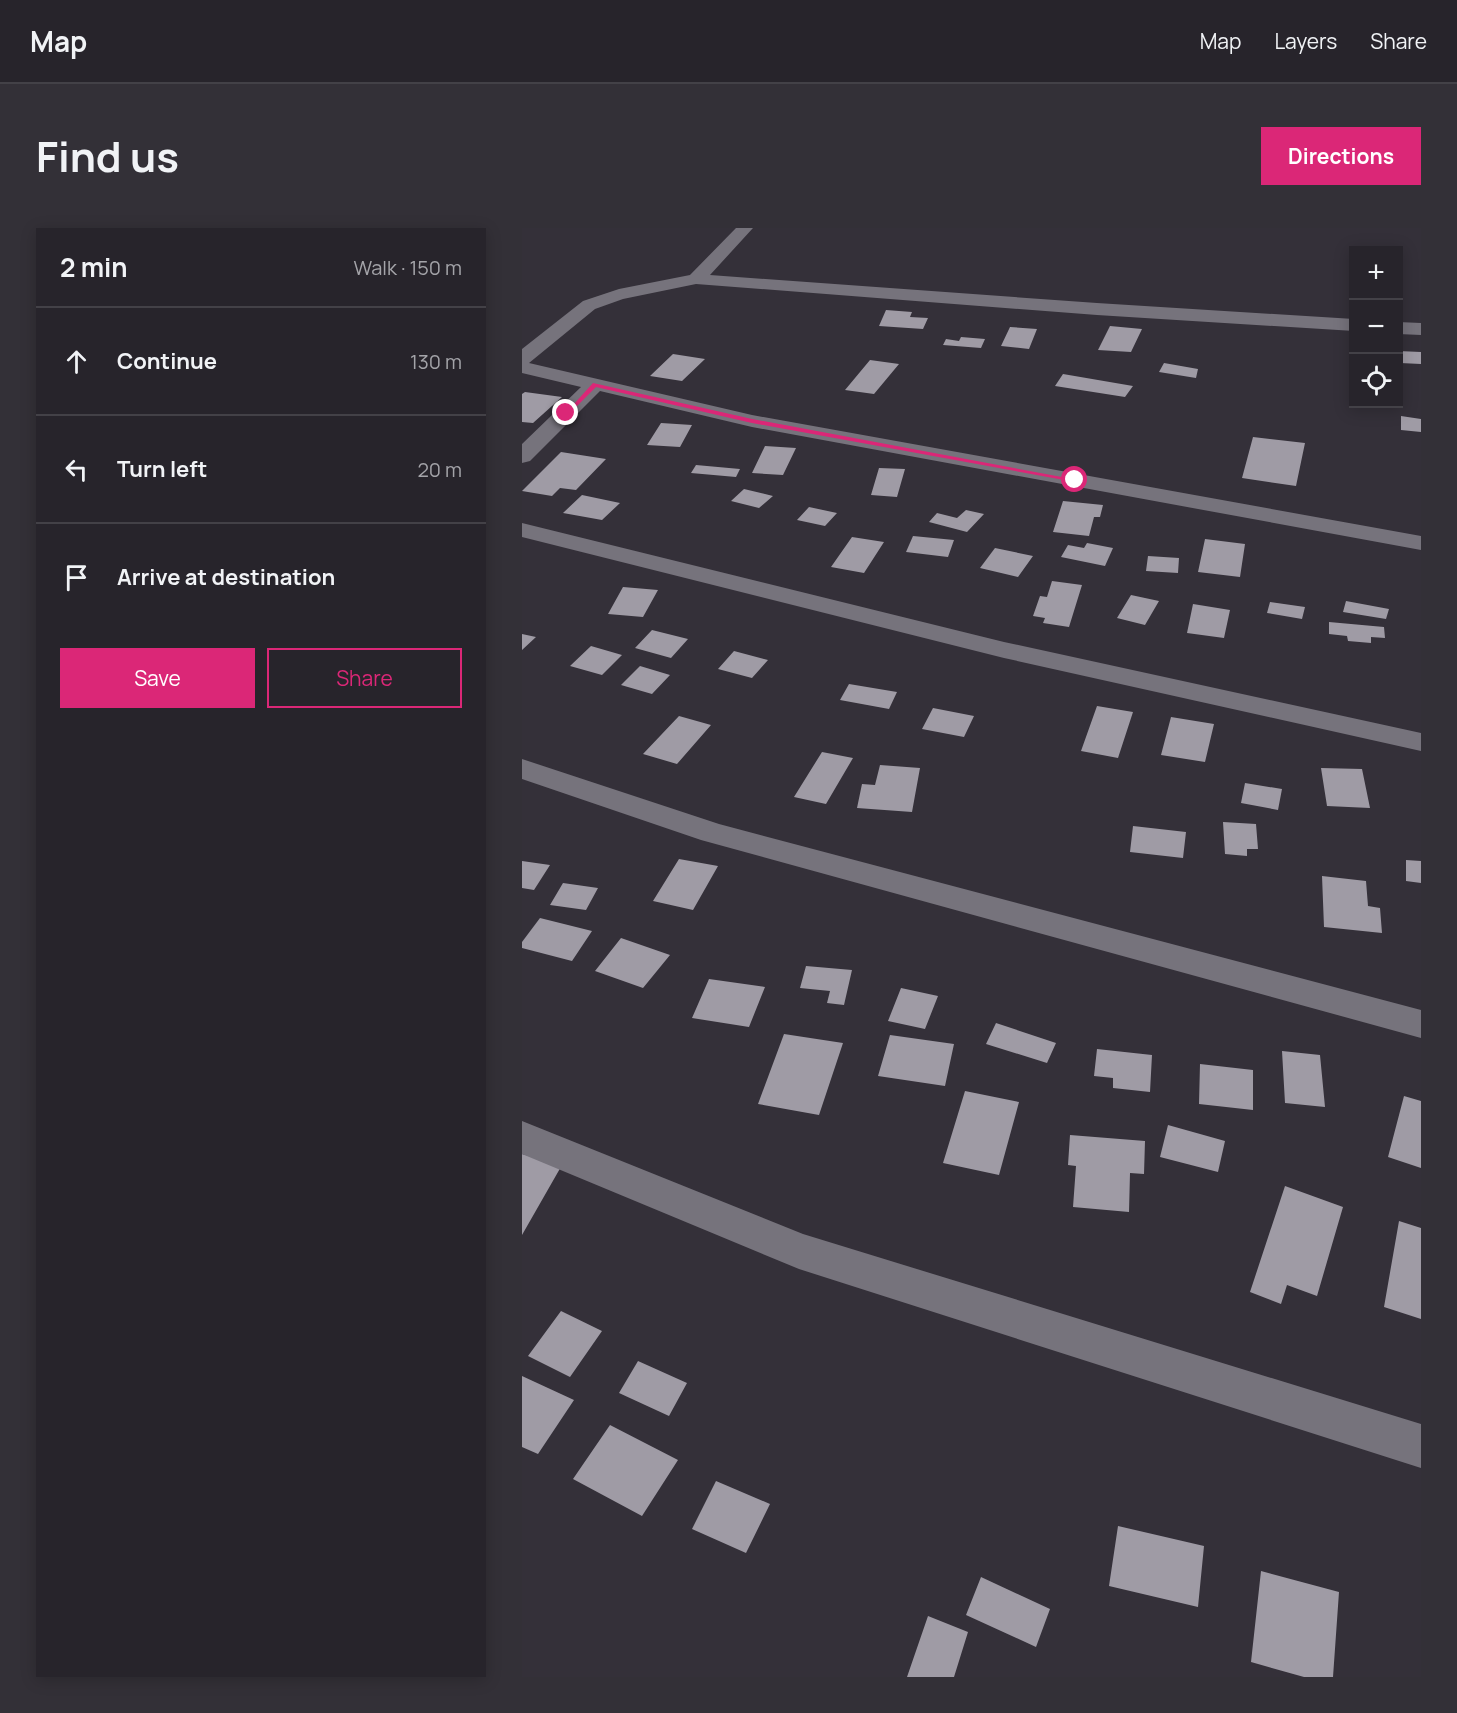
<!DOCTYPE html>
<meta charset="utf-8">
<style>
:root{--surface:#27242b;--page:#333037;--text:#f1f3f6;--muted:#a4a4a9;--line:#434147;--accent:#db2777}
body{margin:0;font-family:Manrope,sans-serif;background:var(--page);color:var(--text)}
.controls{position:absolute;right:18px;top:18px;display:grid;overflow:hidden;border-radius:0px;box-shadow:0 3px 15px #0003}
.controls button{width:54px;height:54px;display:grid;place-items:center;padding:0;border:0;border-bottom:2px solid var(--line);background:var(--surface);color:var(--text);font:30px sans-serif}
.stop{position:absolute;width:18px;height:18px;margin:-14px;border:4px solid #db2777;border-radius:50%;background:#fff}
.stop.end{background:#db2777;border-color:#fff;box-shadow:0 2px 6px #0008}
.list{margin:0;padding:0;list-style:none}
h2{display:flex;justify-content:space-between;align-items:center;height:78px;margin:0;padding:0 24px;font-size:26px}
h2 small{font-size:20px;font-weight:400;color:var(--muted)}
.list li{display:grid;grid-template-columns:39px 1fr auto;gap:18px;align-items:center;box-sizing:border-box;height:108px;padding:0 24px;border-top:2px solid var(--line)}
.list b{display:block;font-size:22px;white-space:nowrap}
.list em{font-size:20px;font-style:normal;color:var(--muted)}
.actions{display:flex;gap:12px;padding:18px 24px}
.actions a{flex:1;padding:14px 0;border:2px solid var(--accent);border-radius:0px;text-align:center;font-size:21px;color:var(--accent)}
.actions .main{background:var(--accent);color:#fff}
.icon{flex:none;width:33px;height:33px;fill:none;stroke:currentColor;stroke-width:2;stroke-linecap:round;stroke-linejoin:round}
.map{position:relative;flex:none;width:899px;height:1449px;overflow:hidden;border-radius:0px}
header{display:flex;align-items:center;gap:36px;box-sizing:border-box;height:84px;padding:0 30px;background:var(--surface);border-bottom:2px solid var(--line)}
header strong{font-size:28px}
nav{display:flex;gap:33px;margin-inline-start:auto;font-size:21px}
.intro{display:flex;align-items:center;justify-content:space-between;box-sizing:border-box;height:144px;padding:0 36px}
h1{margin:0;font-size:42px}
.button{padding:15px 27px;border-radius:0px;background:var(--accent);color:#fff;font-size:21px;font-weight:700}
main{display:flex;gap:36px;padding:0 36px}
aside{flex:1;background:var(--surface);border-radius:0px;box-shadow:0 3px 15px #0003}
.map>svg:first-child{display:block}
</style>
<header>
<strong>Map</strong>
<nav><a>Map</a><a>Layers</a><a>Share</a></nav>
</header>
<div class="intro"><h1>Find us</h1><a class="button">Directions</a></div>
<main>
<aside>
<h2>2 min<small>Walk · 150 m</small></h2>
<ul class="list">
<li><svg class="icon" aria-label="ahead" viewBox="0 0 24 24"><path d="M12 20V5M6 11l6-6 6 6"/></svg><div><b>Continue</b></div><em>130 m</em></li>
<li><svg class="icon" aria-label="left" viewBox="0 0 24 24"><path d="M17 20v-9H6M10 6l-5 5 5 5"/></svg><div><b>Turn left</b></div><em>20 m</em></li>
<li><svg class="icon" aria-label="arrive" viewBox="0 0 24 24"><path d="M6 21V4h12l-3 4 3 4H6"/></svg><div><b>Arrive at destination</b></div></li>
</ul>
<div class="actions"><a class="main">Save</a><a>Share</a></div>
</aside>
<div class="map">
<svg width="899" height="1449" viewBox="0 0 899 1449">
<rect width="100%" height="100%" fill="#343039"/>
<!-- building -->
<path fill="#9f9ba5" d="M364 82 390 84 388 89 406 90 401 101 357 98Z
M588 98 620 101 609 124 576 122Z
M488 99 515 101 507 121 479 118Z
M439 109 463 111 459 120 421 117 424 111 437 113Z
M876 123 899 124V136L878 135Z
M151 126 183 131 160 153 128 148Z
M348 132 377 136 352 166 323 162Z
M642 135 676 141 674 150 637 144Z
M541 146 611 158 603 169 533 158Z
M3 164 40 169 11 195 0 194V166Z
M879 188 899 191V204L879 202Z
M139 195 170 197 158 219 125 217Z
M731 209 783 215 774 258 720 250Z
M243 218 274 220 261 247 230 245Z
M39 224 84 231 54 262 38 260 30 268 0 263Z
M174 237 218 241 214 249 169 245Z
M357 240 383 241 375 269 349 267Z
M222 261 251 268 237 280 209 273Z
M60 267 98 275 80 292 41 285Z
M541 273 581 277 578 289H572L567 308 531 304Z
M287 279 315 285 303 298 275 292Z
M444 282 462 286 445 304 407 294 415 285 435 290Z
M391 308 432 312 426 329 384 324Z
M330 309 362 314 342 345 309 339Z
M683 311 723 316 718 349 676 344Z
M565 315 591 320 583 338 539 329 546 317 562 320Z
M473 320 511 328 496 349 458 340Z
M626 328 657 330 656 345 624 343Z
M530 353 560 357 547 399 521 395 523 390 511 388 518 368 525 369Z
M101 359 136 362 121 389 86 386Z
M609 367 637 373 623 397 595 390Z
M824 373 867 381 864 391 821 384Z
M748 374 783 379 780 391 745 385Z
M671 376 708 382 702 410 665 405Z
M807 394 862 399 863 410 849 409V415L826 413 825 408 807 406Z
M130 402 166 411 149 430 113 420Z
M0 406 14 409 0 422Z
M69 418 100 427 80 447 48 438Z
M212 423 246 432 230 450 196 441Z
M118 438 148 447 130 466 99 457Z
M327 456 375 464 367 481 318 472Z
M575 478 611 484 596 530 559 523Z
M411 480 452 488 442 509 400 501Z
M157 488 189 497 155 536 121 526Z
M649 489 692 496 683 534 639 527Z
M300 524 331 530 304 576 272 569Z
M358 537 398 540 390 584 335 580 340 556 353 557Z
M799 540 840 541 848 580 805 578Z
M723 555 760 561 756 582 719 575Z
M701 594 734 596 736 621H725V628L703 626Z
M611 598 664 604 661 630 608 624Z
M157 631 196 638 171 682 131 673Z
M884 632 899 633V655L884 653Z
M0 633 28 637 12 662 0 660Z
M800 648 844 653 846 678 858 680 860 705 802 699Z
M41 655 76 660 64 682 28 677Z
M18 690 70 703 50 733 0 720V714Z
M99 710 148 727 121 760 73 743Z
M284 738 330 742 322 777 305 775 308 763 278 760Z
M187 751 243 759 227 799 170 790Z
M379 760 416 768 403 801 366 793Z
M474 795 534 815 525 835 464 816Z
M262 806 321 815 297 887 236 876Z
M368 807 432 816 423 858 356 848Z
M575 821 630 827 628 864 591 860V850L572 848Z
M760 823 798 827 803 879 763 875Z
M678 836 731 842V882L677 876Z
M443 863 497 874 477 947 421 935Z
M882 868 899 873V940L866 929Z
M646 897 703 913 696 944 638 929Z
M548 907 623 913 622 946 608 945 607 984 551 979 554 938 546 937Z
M0 926 40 937 0 1007Z
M763 958 821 979 795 1068 765 1057 759 1076 728 1064Z
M877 993 899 1000V1091L862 1079Z
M39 1083 80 1103 48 1149 6 1128Z
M116 1133 165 1155 147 1188 97 1165Z
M0 1148 52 1172 16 1226 0 1219Z
M88 1197 156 1232 120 1288 51 1251Z
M194 1253 248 1276 224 1325 170 1301Z
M596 1298 682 1318 676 1379 587 1358Z
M739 1343 817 1364 811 1449H782L729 1434Z
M459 1349 528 1381 514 1419 444 1387Z
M406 1388 446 1404 432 1449H385Z"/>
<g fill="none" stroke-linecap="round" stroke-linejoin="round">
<!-- minor -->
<path fill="#76737c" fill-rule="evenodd" d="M214 0H231L188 47 575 75 832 91V103L575 87 174 56 101 71 73 81 7 135 230 187 899 308V322L230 199 78 163 8 233 0 235V216L59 159 0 145V121L61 73 97 61 168 47Z
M876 94 899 95V107L876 106Z
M0 295 482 414 899 505V523L482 430 0 309Z
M0 531 197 596 899 782V810L179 612 0 551Z
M0 893 281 1006 899 1196V1240L277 1041 0 926Z"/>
</g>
<!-- route -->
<path fill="#db2777" d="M71 155 230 191 556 252 553 254 230 195 74 159 46 187H42Z"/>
</svg>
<div class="controls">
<button>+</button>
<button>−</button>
<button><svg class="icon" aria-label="locate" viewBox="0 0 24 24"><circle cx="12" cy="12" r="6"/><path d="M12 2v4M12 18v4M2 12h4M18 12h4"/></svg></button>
</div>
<div class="stop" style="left:553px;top:252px"></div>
<div class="stop end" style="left:44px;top:185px"></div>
</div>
</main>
